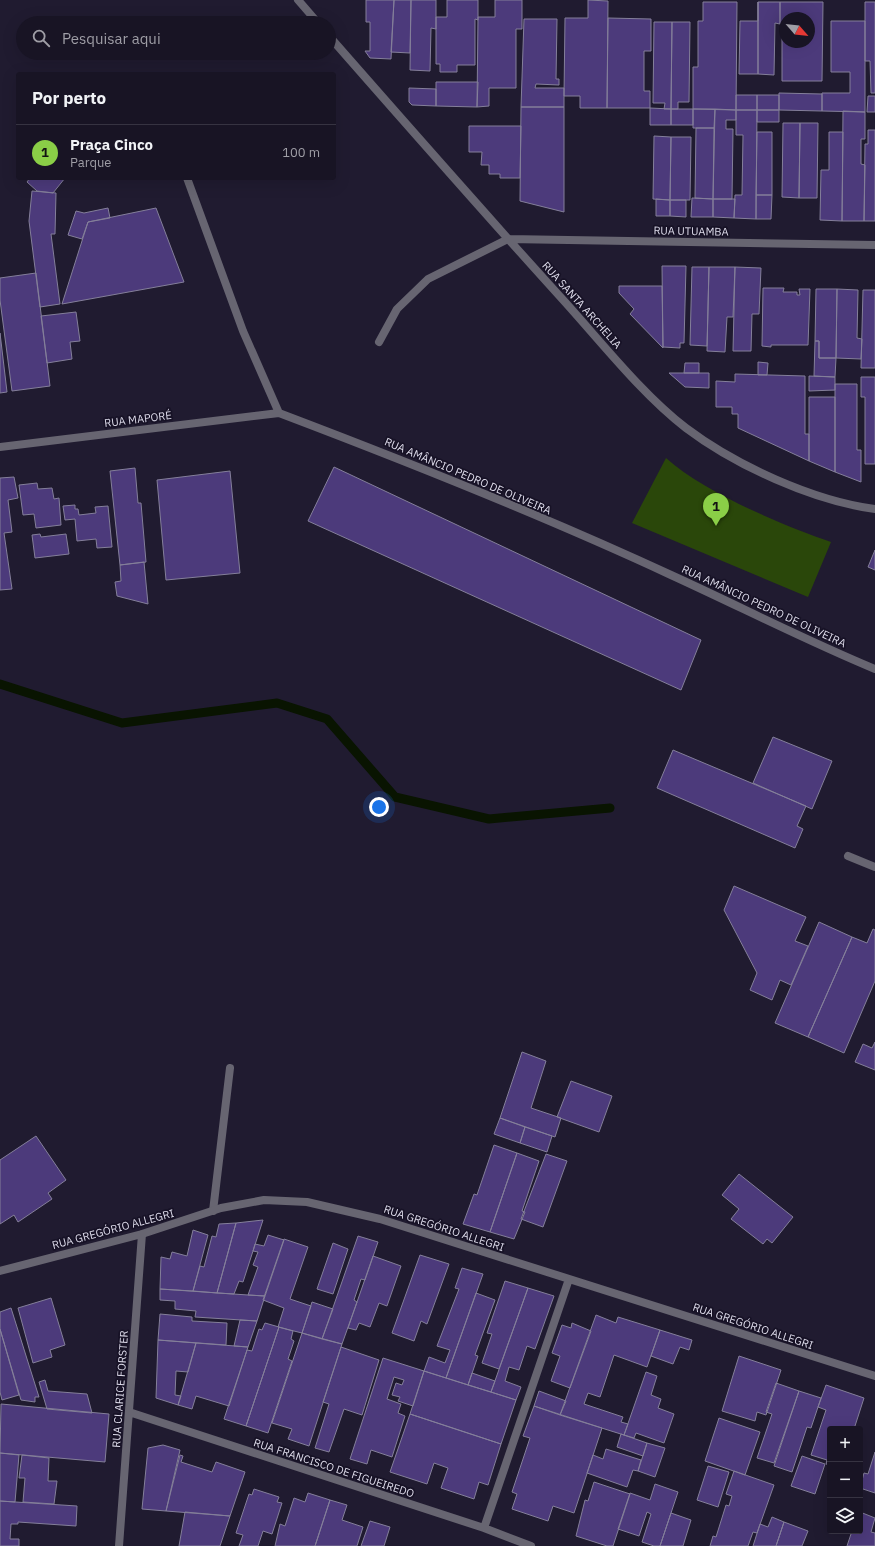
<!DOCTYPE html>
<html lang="pt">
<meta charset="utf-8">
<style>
:root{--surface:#181424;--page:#252131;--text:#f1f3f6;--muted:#9f9ea6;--line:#363341;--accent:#8ace47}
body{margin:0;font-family:"IBM Plex Sans",sans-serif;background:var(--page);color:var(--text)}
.controls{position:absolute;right:12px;bottom:12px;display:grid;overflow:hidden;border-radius:4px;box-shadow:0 4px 16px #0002}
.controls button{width:36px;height:36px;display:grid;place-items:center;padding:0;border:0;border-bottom:1px solid var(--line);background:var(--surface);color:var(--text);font:20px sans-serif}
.compass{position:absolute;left:779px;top:12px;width:36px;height:36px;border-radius:50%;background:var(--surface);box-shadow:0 4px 16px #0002;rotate:118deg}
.you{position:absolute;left:379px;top:807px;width:14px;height:14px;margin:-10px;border:3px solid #fff;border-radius:50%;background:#1a73e8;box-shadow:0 0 0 6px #1a73e833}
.badge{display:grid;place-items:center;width:26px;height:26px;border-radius:50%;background:var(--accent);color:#111;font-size:13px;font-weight:700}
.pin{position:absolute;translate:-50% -33px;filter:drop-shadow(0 1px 2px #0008)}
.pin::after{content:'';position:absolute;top:21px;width:14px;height:12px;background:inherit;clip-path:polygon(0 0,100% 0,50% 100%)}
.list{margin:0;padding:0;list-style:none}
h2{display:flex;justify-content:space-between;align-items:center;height:52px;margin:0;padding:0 16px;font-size:17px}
h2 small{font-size:13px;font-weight:400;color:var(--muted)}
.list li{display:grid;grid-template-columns:26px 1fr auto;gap:12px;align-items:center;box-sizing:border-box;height:56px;padding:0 16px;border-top:1px solid var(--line)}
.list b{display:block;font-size:15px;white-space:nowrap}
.list p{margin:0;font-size:13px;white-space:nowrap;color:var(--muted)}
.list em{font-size:13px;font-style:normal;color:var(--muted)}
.icon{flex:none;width:22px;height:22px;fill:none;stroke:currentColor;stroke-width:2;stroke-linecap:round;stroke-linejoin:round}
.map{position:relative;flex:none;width:875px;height:1546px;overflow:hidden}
.search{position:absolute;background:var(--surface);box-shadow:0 4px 16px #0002;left:16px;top:16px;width:320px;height:44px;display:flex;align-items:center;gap:10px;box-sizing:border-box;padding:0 14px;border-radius:22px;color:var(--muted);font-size:15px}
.panel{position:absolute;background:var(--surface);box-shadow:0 4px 16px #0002;left:16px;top:72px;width:320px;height:108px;border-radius:4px}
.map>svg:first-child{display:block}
</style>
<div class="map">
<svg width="875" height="1546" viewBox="0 0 875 1546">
<rect width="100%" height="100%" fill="#201b30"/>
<!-- green -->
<path fill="#2a470a" d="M666 458C705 493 782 525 831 542L808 597 632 523Z"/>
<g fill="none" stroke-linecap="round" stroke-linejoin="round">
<!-- stream -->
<path stroke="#091401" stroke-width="9" d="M0 684 122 723 277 703 327 719 395 797 489 819 610 808"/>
</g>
<!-- building -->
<path fill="#4c3a7b" stroke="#847f9a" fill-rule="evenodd" d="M366 0H394L391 59 370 58 365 51H370V22H366Z
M394 0H411L410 53 391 52Z
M411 0H436V29L431 28 430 71 410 70Z
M447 0H478V20L475 19V65H457V72H440V64H436V17H447Z
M495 0H522V29H516V88H489V106L477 107 478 17H495Z
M588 0 608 1 607 108H580V96H564L565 18H588Z
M703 2H737L736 110 693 109V67H698V21H703Z
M758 2H780V24L775 23 774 75 758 74Z
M758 2V74H739L740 21H758Z
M780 2H823L822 81H782V24H780ZM785 18H809V42H785Z
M865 2H875V93H871L870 61H865Z
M608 18 651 19V51H644V91H650V108H607Z
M524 19H557L556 79H559V85L536 84 535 88H564V107H521Z
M831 21H865V112L822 111V93H850V72H831Z
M654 22H672L671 109H664L665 103H653Z
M672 22H690L689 102H678V109H671Z
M436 82H478L477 107 436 106Z
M409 88 436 89V106L412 105 409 102Z
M779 93 822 94V111L779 110Z
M736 95H757V110H736Z
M757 95H779V110H757Z
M868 96H875V112H867Z
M521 107H564V212L520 201Z
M650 108 671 109V125H650Z
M671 109H693V125H671Z
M693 109H715L714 128H693Z
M715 109 736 110V120H726V129H733L732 199H713Z
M736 110H757L756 219 734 218 735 195H742L743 135H736Z
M757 110H779V122H757Z
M843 111 865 112V139H861V164L865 165 864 221H842Z
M783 123H800L799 198 782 197Z
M800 123H818L817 198H799Z
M469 126H521L520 178H500V174H489V165H481L482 152H469Z
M696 128H714L713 199 695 198Z
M868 130H875V221H864L865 144H868Z
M757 132H772V195H756Z
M829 132H843L842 221 820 220 821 170H829Z
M654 136 671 137 670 200 653 199Z
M671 137H691L690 200H670Z
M30 178H65L53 193 37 191 27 182Z
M32 191 56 193 55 234H51L60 304 40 307 29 221Z
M756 195H772L771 219H756Z
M692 198 713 199V217H691Z
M656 199 670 200V216H656Z
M713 199H735L734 218 713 217Z
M670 200H686V217L670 216Z
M108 208 110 218 88 222 82 239 68 235 76 211 84 213Z
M156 208 184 282 62 304 88 222Z
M662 266H686L684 343H680V348L663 347Z
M692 267H709L707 346 690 345Z
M709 267H735L733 317H727L725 352 707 351Z
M735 267 761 268 759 314H752L751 351H733Z
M36 273 50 386 12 391 0 300V278Z
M619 286H662L663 348 630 314 634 309 619 293Z
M763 288H784L783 292H797V295H800L799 289H810L808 345H771V347L762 346Z
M816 289H837L836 358H819V341H815Z
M837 289 858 290 857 338 862 339 861 359 836 358Z
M863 290H875V368H861Z
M76 312 80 341 70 342 72 359 47 363 41 316Z
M0 333 7 392 0 393Z
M815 341H819V358H836L835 377 814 376Z
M758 362 768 363 767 375H758Z
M685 363H699V373H684Z
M669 373H709V388L685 387Z
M735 374 805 376V434H809V461L738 428V414H732V407H716V381L735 382Z
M809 376 835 377V390L809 391Z
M861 377H875V464H865V397H861Z
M835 384H857V450H861V482L835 472Z
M809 397H835V472L809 461Z
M334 467 701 640 681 690 308 521Z
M135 468 138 503H141L146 562 120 565 110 471Z
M230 471 240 573 166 580 157 480Z
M14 477 18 498 8 500 12 532 4 533 12 589 0 590V478Z
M37 483 38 489 52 488 54 499 59 498 61 525 36 528 34 514 23 515 19 485Z
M75 505V509H78L79 515 96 513 95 507 108 506 112 547 97 548 96 539 77 541 75 519 65 520 63 506Z
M40 534 41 537 66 534 69 554 35 558 32 535Z
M875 550V570L868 567Z
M144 562 148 604 117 596 115 582 121 581 120 565Z
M773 737 832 761 812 809 753 783Z
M673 750 806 806 797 826 803 829 795 848 657 788Z
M734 886 806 917 795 941 808 946 791 985 780 980 772 1000 750 990 757 973 724 910Z
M819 922 852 937 808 1037 775 1023Z
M873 929 875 930V981L844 1053 808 1037 852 937 867 943Z
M875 1042V1070L855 1062 863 1044 872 1048Z
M522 1052 546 1061 531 1108 561 1118 555 1137 500 1118Z
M571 1081 612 1096 599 1132 557 1117Z
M500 1118 525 1127 520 1143 494 1134Z
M525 1127 552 1136 547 1152 520 1143Z
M36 1136 66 1180 48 1193 52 1199 18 1222 14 1215 0 1224V1160Z
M494 1145 517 1153 490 1232 463 1224 474 1194 477 1195Z
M517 1153 539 1161 522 1211 525 1212 514 1239 490 1232Z
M546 1154 567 1161 543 1227 521 1219Z
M739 1174 793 1217 772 1243 767 1239 763 1244 731 1219 739 1209 722 1195Z
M263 1220 243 1282 239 1281 234 1294 217 1293 236 1223Z
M236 1223 217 1293 193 1291 200 1266 204 1267 212 1236 216 1237 219 1224Z
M193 1230 208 1235 193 1291 160 1289 161 1257 170 1259 172 1252 187 1256Z
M268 1235 284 1240 265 1296 248 1295 258 1267 253 1265 258 1252 253 1251 255 1244 264 1246Z
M358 1236 378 1242 365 1280 361 1279 354 1300 357 1302 342 1344 322 1339Z
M284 1239 308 1247 290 1299 311 1306 302 1333 278 1327 284 1308 263 1300Z
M333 1243 348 1249 333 1294 317 1289Z
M420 1255 449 1264 427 1324 421 1321 414 1341 392 1333Z
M373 1256 401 1266 387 1306 379 1303 370 1327 359 1323 356 1330 348 1328Z
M462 1268 483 1274 446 1378 424 1371 429 1357 445 1363 450 1350 437 1346 459 1289 455 1288Z
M505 1281 528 1288 499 1369 482 1363 492 1334 487 1333Z
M528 1288 554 1296 535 1349 527 1346 519 1370 509 1367 505 1381 521 1387 516 1400 491 1392Z
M160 1289 248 1295 265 1296 257 1321 195 1317 196 1311 175 1309V1301L160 1300Z
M476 1293 495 1300 475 1355 478 1356 468 1385 446 1378Z
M51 1298 65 1345 50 1350 52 1357 33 1363 18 1308Z
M312 1302 333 1309 322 1339 302 1333Z
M11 1308 39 1397H35V1402L21 1400 0 1329V1312Z
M160 1314 192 1317V1321L227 1323 226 1345 158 1340Z
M596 1315 616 1323 618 1317 660 1330 647 1367 614 1355 600 1397 588 1393 584 1404 623 1417 621 1422 628 1424 624 1435 560 1415Z
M240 1320 257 1321 248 1347 234 1346Z
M265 1323 279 1327 246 1426 224 1419 247 1350 252 1351 259 1329 262 1330Z
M572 1323 591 1331 570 1388 551 1381 560 1356 552 1353 562 1325 571 1328Z
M279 1327 293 1331 291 1339 294 1341 288 1359 292 1361 268 1433 246 1426Z
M0 1329 19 1395 2 1400 0 1392Z
M660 1330 692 1340 689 1350 680 1347 673 1364 651 1356Z
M302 1333 342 1344 309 1446 288 1439 292 1429 272 1423Z
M158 1340 196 1343 188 1372 176 1371 175 1395 181 1396 178 1405 156 1398Z
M196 1343 248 1347 229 1406 196 1396 192 1409 178 1405Z
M341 1347 379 1360 362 1415 344 1409 329 1452 315 1448 329 1404 323 1402Z
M739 1356 781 1370 766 1415 757 1412 755 1421 722 1411Z
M383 1358 424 1371 413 1406 398 1401 400 1397 392 1395 396 1383 402 1385 404 1380 394 1377 387 1399 401 1404 398 1413 405 1416 392 1457 371 1450 367 1464 350 1459Z
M424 1371 516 1400 501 1444 410 1414Z
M646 1372 657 1376 651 1395 661 1399 658 1408 674 1414 664 1443 636 1433 634 1438 624 1435Z
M472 1373 495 1381 491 1392 468 1385Z
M45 1380 48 1391 87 1394 92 1413 47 1409 39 1382Z
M776 1383 799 1391 774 1463 757 1458 772 1414 766 1412Z
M826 1385 864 1398 854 1429H830V1465L826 1464 827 1460 811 1455 826 1410 818 1407Z
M539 1391 566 1401 560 1415 534 1406Z
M799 1391 821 1398 811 1428 807 1427 792 1472 774 1466Z
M1 1404 109 1414 105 1462 0 1453Z
M534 1406 602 1428 574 1513 553 1506 548 1521 512 1509 517 1494 512 1492 530 1438 523 1436Z
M410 1414 501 1444 488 1485 479 1482 474 1499 441 1488 448 1468 434 1463 427 1484 390 1472Z
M719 1418 760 1432 745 1475 705 1461Z
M621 1434 647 1443 643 1456 617 1447Z
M647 1443 665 1448 655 1477 638 1471Z
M163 1445 180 1450 166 1511 142 1509 148 1448Z
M606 1449 641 1460 638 1471 633 1470 627 1487 587 1473 593 1455 603 1459Z
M875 1452V1493L860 1488 864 1473 868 1474Z
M0 1453 19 1455 15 1502 0 1501Z
M22 1455 49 1458 48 1481H57L54 1504 23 1502 25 1478H19Z
M180 1455 183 1456 181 1462 212 1472 216 1462 245 1472 230 1516 166 1511Z
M802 1456 825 1464 815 1494 791 1486Z
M708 1466 729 1472 718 1507 697 1500Z
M734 1471 774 1485 757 1533 753 1532 748 1546H710L713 1536 716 1537 726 1505 729 1506 732 1496 726 1494Z
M594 1482 630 1494 613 1546H607L576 1536 585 1500 588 1501Z
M655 1484 678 1492 660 1546H654L642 1542 651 1514 647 1512 639 1536 618 1529 630 1493 650 1500Z
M254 1489 279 1497 277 1502 282 1503 272 1534 263 1531 258 1546H239L243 1535 236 1533 249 1494 252 1495Z
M308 1493 330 1500 315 1546H275L280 1524 285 1526 294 1498 305 1502Z
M330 1500 347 1505 342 1520 363 1527 357 1546H315Z
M0 1501 77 1506 76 1526 18 1522V1524H11L10 1539H19V1546H0Z
M185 1512 230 1516 220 1546H179Z
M860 1512 875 1518 871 1532 875 1533V1546H847L852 1531H860Z
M671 1513 691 1520 683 1546H660Z
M772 1517 784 1522 776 1546H753L760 1524 768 1527Z
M370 1521 390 1527 384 1546H361Z
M784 1522 808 1531 802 1546H776Z"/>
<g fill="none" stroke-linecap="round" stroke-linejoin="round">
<!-- service -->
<path stroke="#676571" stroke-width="8" d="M379 342 397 309 428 279 508 239
M213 1211 230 1068"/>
<!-- minor -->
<path stroke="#676571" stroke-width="8" d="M298 0 318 23
M329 36C407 125 485 214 565 302 602 343 643 395 686 428 735 465 813 501 875 509
M187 178 243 331 279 413C411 463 542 515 671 575 739 606 805 640 875 669
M508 239 875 245
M0 447 279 413
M848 856 875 867
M0 1271 142 1234 221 1208 264 1200 307 1202 380 1219 875 1376
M129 1412 484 1528 531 1546
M484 1528 569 1279
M119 1546 142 1234"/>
</g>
<g text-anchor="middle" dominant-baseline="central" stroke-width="3.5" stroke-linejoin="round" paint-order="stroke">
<!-- street labels -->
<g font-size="11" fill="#dfddec" stroke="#171226">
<text transform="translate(691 231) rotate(1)">RUA UTUAMBA</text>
<text transform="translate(582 305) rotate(48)">RUA SANTA ARCHELIA</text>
<text transform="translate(138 419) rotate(-7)">RUA MAPORÉ</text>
<text transform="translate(468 476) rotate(23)">RUA AMÂNCIO PEDRO DE OLIVEIRA</text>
<text transform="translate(764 606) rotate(25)">RUA AMÂNCIO PEDRO DE OLIVEIRA</text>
<text transform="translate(444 1228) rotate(18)">RUA GREGÓRIO ALLEGRI</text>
<text transform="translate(113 1229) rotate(-15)">RUA GREGÓRIO ALLEGRI</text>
<text transform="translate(753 1326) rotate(18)">RUA GREGÓRIO ALLEGRI</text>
<text transform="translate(120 1389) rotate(-86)">RUA CLARICE FORSTER</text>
<text transform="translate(334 1468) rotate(18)">RUA FRANCISCO DE FIGUEIREDO</text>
</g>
</g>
</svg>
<div class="controls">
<button>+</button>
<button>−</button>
<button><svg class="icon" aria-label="layers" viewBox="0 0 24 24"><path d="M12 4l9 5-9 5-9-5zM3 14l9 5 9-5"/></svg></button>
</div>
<svg class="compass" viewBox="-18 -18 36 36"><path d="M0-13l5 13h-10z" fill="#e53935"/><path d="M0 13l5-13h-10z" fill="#9f9ea6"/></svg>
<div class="you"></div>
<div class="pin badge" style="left:716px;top:526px">1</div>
<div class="search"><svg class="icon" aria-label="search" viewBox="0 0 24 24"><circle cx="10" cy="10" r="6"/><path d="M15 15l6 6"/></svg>Pesquisar aqui</div>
<section class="panel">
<h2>Por perto<small></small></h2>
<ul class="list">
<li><span class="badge">1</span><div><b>Praça Cinco</b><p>Parque</p></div><em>100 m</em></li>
</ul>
</section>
</div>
